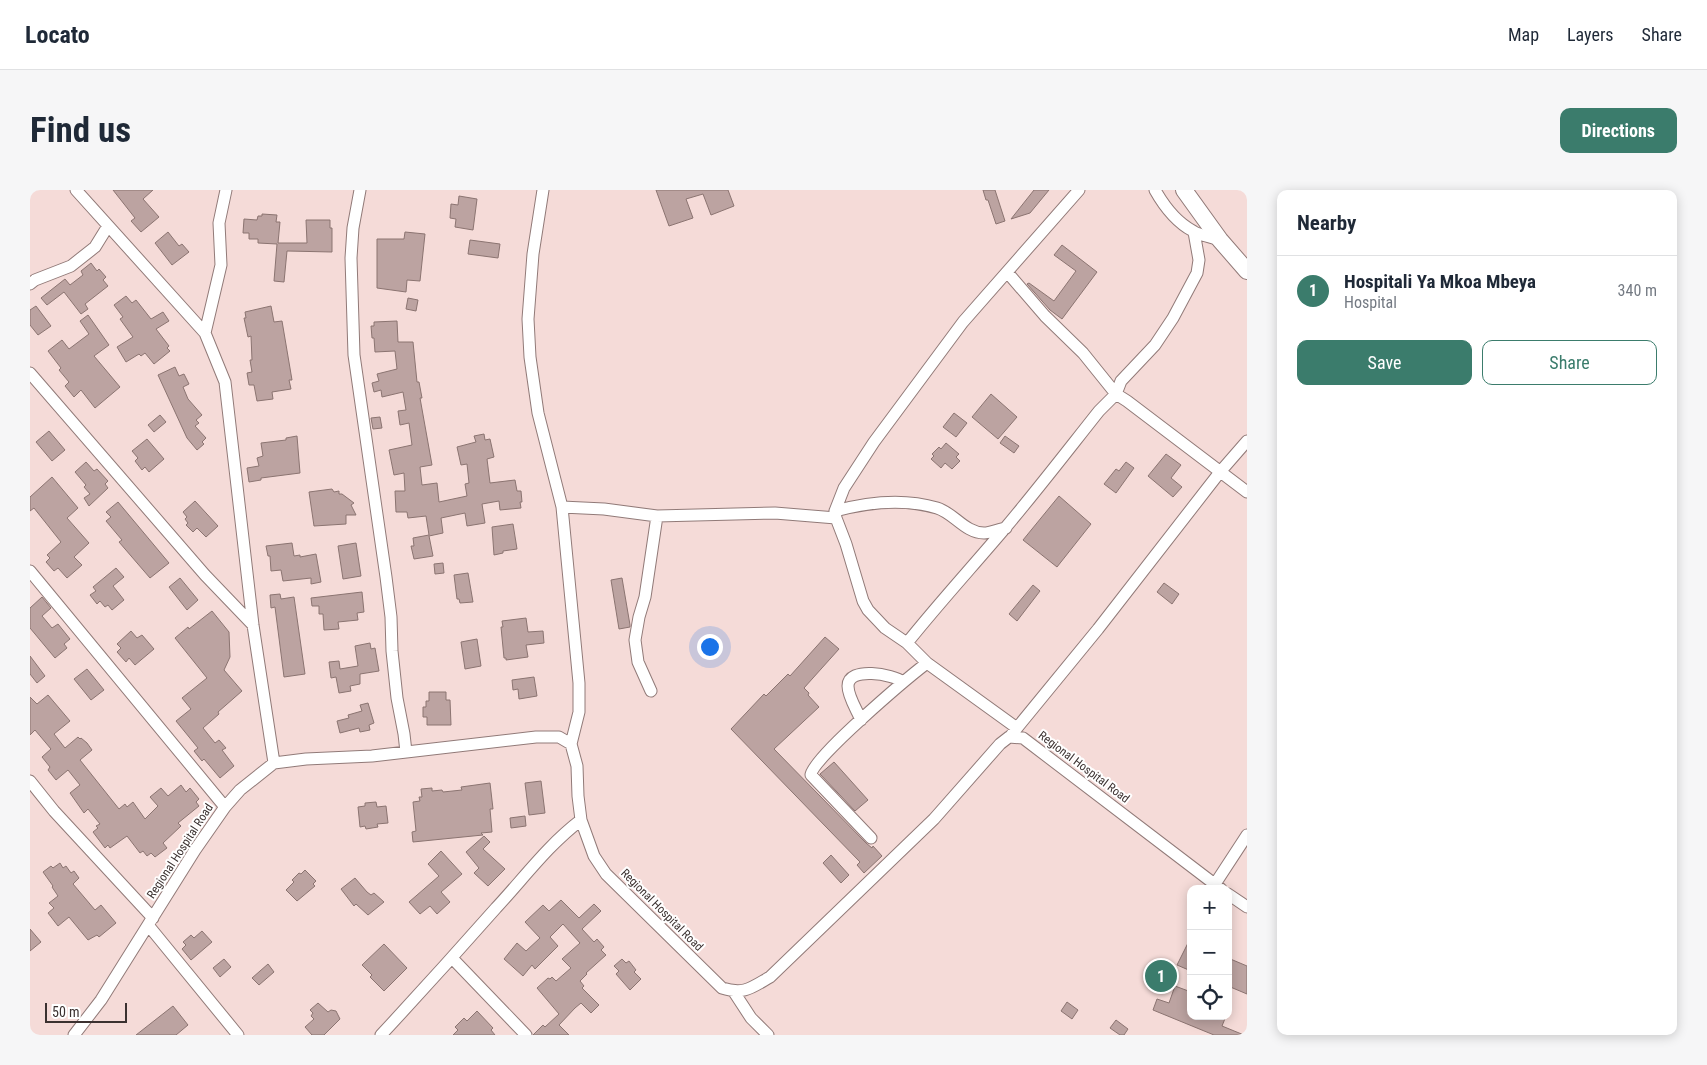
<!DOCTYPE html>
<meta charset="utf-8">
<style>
:root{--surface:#fff;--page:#f6f6f7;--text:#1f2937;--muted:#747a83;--line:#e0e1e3;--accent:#3b7c6c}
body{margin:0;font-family:"Roboto Condensed",sans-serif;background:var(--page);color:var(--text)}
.controls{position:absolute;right:15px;bottom:15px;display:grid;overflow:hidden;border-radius:10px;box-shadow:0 2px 12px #0003}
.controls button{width:45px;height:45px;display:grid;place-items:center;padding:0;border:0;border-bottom:1px solid var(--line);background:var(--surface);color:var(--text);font:25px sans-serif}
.scale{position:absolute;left:15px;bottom:12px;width:82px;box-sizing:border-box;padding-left:5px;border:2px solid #3b3130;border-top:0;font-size:14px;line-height:18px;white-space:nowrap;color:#3b3130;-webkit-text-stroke:4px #fff;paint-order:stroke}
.you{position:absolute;left:679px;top:456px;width:18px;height:18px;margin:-12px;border:4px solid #fff;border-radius:50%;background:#1a73e8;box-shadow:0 0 0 8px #1a73e833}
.badge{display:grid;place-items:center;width:32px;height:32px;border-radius:50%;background:var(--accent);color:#fff;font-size:16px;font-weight:700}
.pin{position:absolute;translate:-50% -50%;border:2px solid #fff;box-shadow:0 1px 5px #0006}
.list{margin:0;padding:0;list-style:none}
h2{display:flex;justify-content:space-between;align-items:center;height:65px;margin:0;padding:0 20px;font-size:21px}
h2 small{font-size:16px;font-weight:400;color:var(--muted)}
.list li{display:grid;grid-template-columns:32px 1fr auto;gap:15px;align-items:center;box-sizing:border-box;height:70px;padding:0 20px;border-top:1px solid var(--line)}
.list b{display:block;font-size:19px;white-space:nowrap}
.list p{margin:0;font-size:16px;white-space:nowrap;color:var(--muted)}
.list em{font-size:16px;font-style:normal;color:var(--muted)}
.actions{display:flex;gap:10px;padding:15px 20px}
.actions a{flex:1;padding:11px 0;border:1px solid var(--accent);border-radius:10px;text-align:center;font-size:18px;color:var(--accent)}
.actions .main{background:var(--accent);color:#fff}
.icon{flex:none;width:28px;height:28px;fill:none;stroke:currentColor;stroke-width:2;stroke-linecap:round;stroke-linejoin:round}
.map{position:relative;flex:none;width:1217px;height:845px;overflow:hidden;border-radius:10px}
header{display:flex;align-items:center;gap:30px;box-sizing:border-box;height:70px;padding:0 25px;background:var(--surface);border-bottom:1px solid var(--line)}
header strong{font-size:24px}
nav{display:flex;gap:28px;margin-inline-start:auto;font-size:18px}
.intro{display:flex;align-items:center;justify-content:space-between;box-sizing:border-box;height:120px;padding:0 30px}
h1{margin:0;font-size:35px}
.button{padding:12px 22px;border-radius:10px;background:var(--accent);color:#fff;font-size:18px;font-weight:700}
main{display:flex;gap:30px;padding:0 30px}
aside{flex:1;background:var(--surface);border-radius:10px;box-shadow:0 2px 12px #0003}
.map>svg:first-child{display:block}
</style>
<header>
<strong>Locato</strong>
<nav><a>Map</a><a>Layers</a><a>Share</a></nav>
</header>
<div class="intro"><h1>Find us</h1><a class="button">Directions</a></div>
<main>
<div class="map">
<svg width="1217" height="845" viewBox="0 0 1217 845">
<rect width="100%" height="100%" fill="#f5dbd8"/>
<!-- building -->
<path fill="#bca3a1" stroke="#8b7471" d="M83 0H123L113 9 129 27 111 42 101 31 105 28Z
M626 0H698L704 16 681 25 673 4 656 9 663 28 639 36Z
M953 0H965L975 31 966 34 958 10H956Z
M1004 0H1019L1000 23 981 29Z
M429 6 447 9 443 40 425 37 426 29 420 28 421 14 428 15Z
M232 24 247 25 246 32H250L248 53H277L276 30H300V38H302V62L257 61 254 92 244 91 247 54 228 53V49H219V43H213L214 29 227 30 228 26H232Z
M138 42 149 56 152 54 159 62 142 75 125 53Z
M375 42 395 44 390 91 377 90 376 102 347 98V49H374Z
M440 50 470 54 468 68 438 64Z
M1032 55 1067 82 1032 129 1020 120 997 94 999 93 1024 111 1046 81 1024 65Z
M61 73 67 81 69 79 76 87 73 90 78 96 55 114 58 119 51 124 34 102 17 115 11 108 35 89 40 95 53 85 51 81Z
M96 106 102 113 106 110 121 129 133 122 139 131 126 139 139 156 137 158 140 161 124 174 115 163 111 166 109 164 96 172 87 157 103 147 90 129 93 127 84 115Z
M378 108 388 110 386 121 376 119Z
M6 116 21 136 8 145 0 135V120Z
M241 116 244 132 252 131 262 190H259L261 199 242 202 243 209 227 211 224 195H219L217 183 222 182 220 170H222L221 146 218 147 214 128H216L215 122Z
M58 125 79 155 64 166 90 197 65 218 51 200 44 207 35 196 39 192 29 180 31 178 18 161 32 150 39 159 59 144 50 131Z
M367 131 368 152H383L387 192H389L392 208H390L402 275 390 277 392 295 407 293 409 312 437 306 435 294 439 293 437 274 431 275 427 257 446 252 444 246 454 244 455 250 460 249 464 267 457 269 460 293 485 290 487 301H491L492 312H490L491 318 470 320 469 311 452 314 455 333 437 336 435 323 411 328 413 343 399 346 403 366 384 369 381 356H384L383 348 399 345 396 326 378 328 377 322H366L365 301H375L374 283 364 285 359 260 382 255 379 233 370 235 368 221 376 220 373 202 352 207 351 200 344 202 342 193 349 191 347 184 367 179 365 161 345 162 344 148H342L341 136H344V132Z
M145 177 149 186 154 184 159 194 153 197 158 209 172 225 166 230 169 233 165 236 176 248 172 252 174 254 167 260 157 248 128 185Z
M961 204 987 227 968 249 942 227Z
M924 223 937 233 926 247 913 237Z
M130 225 136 232 124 242 118 235Z
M350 227 352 238 343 239 341 228Z
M19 241 35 260 22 271 6 252Z
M267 246 270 283 231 288V290L219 292 217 278 229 276 227 268 233 266 231 253 256 250V248Z
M975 246 989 256 984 263 970 253Z
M117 249 134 269 119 282 115 277 112 280 105 271 108 268 102 261Z
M916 253 929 264 926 267 930 271 922 279 915 273 911 278 901 269 904 266 902 264 909 257 911 259Z
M1136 264 1151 275 1141 288 1152 297 1143 307 1118 286Z
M56 272 64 281 67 279 78 291 75 294 78 298 59 316 54 308 60 304 54 297 56 295 45 282Z
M1096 272 1104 278 1086 303 1074 294 1086 279 1089 281Z
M22 287 48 318 37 328 59 353 44 367 52 375 37 388 28 378 24 381 16 372 20 368 17 365 31 352 4 318 0 321V307Z
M302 299 304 302 309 301V304H312L324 313 321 315 326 325H316V334L284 336 279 302Z
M1029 306 1061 334 1027 377 993 350Z
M165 311 188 336 176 347 167 338 163 342 156 335 158 333 155 329 157 327 153 322Z
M88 312 139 373 120 388 89 352 92 350 76 331 81 327 76 322Z
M483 334 487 359 473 361V363L464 365 462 337Z
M262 353 264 366 270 365V367L286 364 291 392 281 394V388L253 391 251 380 241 381 240 366H238L236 356Z
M326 353 331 386 313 389 308 356Z
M413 373 414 383 405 384 404 374Z
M86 378 94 387 83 396 94 410 82 420 78 415 75 417 70 411 67 414 60 405 66 401 63 397Z
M438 383 443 412 430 413 429 409H427L424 385Z
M150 388 168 410 157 420 139 397Z
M592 388 600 435V437L589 439 581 390Z
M1134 393 1149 404 1142 414 1127 402Z
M1003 395 1010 401 987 431 979 424Z
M332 402 334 422 327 423 328 430 308 432 309 439 294 440 293 424H289V416H282L281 408Z
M250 404 251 409 264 407 275 484 254 487 245 417 241 418 240 405Z
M12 407 21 418 12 426 22 438 28 434 40 449 34 454 37 458 25 468 0 438V418Z
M182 421 199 442 200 467 194 480 212 501 188 522 189 524 173 538 185 553 189 550 196 558 192 560 204 576 190 588 174 569 172 571 164 561 168 558 146 531 161 519 152 508 177 488 145 448 158 437 159 439Z
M496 428 498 442 513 441 514 453 496 455 498 467 476 470V468H474L471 437H473L472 431Z
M101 441 107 448 112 445 124 459 105 475 99 468 96 472 87 462 91 458 87 454Z
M795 447 809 459 774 498 779 503 778 505 789 517 744 559 836 653 842 658 843 656 852 666 834 683 827 675 830 672 701 539 734 504 736 506 758 484 760 486Z
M447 449 451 476 435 479 431 452Z
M340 453 341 459 345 458 349 481 330 484V494L320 496 321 501 309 503 306 487 301 488 299 472 309 471 310 479 328 476 325 456Z
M0 466 15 486 7 493 0 484Z
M57 479 74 500 61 510 44 489Z
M504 487 507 506 489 509 488 499 483 500 482 490Z
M399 502H416V510H420L421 535H397V527H393V517H396V511H399Z
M18 505 40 531 24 544 35 558 48 547 50 549 51 548 57 553 62 560 50 570 89 619 95 614 97 617 103 612 115 629 128 616 120 607 131 598 138 606 151 595 156 602 160 598 169 609 166 612 169 616 148 633 151 636 133 653 137 658 125 667 121 663 117 666 113 661 110 663 97 646 80 658 78 655 75 658 63 642 68 638 66 636 70 634 58 619 54 623 40 603 50 595 38 580 26 590 18 580 20 577 12 567 21 559 5 540 0 545V507L7 514Z
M338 513 344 533 339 535 340 540 330 542 329 538 310 543 307 531 319 528 318 525 332 521 330 515Z
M804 572 838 610 825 621 790 584Z
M511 591 515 623 499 625 495 593Z
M460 593 463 619H460L462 642 451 643 453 645 383 652 382 642 386 641 383 612 390 611 389 607H392L391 599 402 598V601L412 600 413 602 432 600 431 597Z
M346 612 347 617 356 616 358 633 347 634 348 637 336 639 335 636 330 637 328 617 335 616V613Z
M495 626 496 636 481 638 480 628Z
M454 646 460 652 453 659 475 679 458 696 444 683 449 678 436 662Z
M411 661 432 684 411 702 420 712 407 724 400 716 390 724 379 712 409 686 398 674Z
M801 665 819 685 811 693 793 673Z
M30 673 33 678 36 676 41 683 44 681 49 688 43 694 65 720 71 715 86 733 69 747 67 745 58 750 39 727 28 736 18 723 24 718 19 713 28 706 22 697 23 696 13 682 21 676 23 678Z
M275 680 286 691 283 694 285 696 267 711 256 700 264 692 262 690 269 683 271 684Z
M325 688 337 702 341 705 344 703 354 712 338 725 326 714 324 716 311 699Z
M531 710 549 728 564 714 571 721 552 739 564 752 567 749 574 757 571 760 576 765 556 783 557 784 550 791 554 796 552 798 569 815 561 823 551 813 545 818 529 835 539 845H503L513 835 515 837 529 824 507 798 518 788 520 789 522 787 526 791 541 778 532 769 550 753 533 734 520 747 528 756 505 779 502 775 493 786 474 769 487 753 496 761 510 748 495 732 513 715 519 721Z
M0 739 11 752 0 761Z
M172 741 182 752 161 770 152 759 156 755 153 752 161 745 164 748Z
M1161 747V781L1147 775Z
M354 754 377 778 354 801 340 787 342 785 332 775Z
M1198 768 1217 776V804L1198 796Z
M194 769 201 777 190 787 183 778Z
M592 769 596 773 599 771 606 780 604 782 611 789 600 800 586 784 589 781 584 776Z
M238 774 244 782 229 795 222 788Z
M1145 796 1161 802V826H1196L1192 836 1214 845H1184L1123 820 1127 809 1139 813Z
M1037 812 1048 820 1042 829 1031 821Z
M288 813 298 822 301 820 306 821 310 829 294 845H282L275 837 284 829 281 826 283 823 280 820Z
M143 816 158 835 146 845H106Z
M447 821 463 838 461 840 465 845H423L428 840 425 837 434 828 437 831Z
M1086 830 1098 839 1094 845H1090L1080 838Z"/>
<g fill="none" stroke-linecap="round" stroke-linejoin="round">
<defs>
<path id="minor" d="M46 0 175 143 195 192 223 435 244 573
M330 0 323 38 321 68 324 165 356 387 361 427 362 461 367 508 374 544 376 562
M513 0 503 64 498 129 500 167 508 223 532 317 549 493V522L541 554
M1125 0C1134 16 1146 32 1163 41 1168 45 1182 47 1190 50
M977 82 1015 126 1053 163 1086 204
M0 94 5 90 41 76 65 57 78 36
M175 143 191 75 189 33 196 0
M0 183 175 385 223 435
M1086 204 1091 191 1125 155 1143 128 1167 83 1169 70 1164 42
M532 317 574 319 627 326 745 323 806 328
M805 321C838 312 874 308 907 318 924 323 935 343 954 343 960 343 969 339 976 338
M0 381 195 617
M877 453C909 413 943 376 976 337 1008 299 1038 260 1069 221L1086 204 1097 211 1217 302
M621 501 608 472 605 450 609 427 615 407 627 326
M831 530C827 520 818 507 818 496 818 476 863 484 873 492
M987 538 897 473 877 453 855 438 838 420 833 411 816 354 806 328 805 321 814 298 844 252 933 132 1049 0
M982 544 1068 439 1190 282 1217 251
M0 591 24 621 123 728
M841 648 781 585C781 569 880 486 897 473
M1185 694 1217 645
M1198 704 1217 717
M118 735 208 845
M422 768 496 845
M704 802 721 828 738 845
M44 845 71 810 165 660 195 617 210 600 244 573 276 569 342 566 506 547H529L541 554 547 576 548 606 551 630 564 666 576 684 692 798C714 805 721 798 740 787L904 629 970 554 979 547 993 548 1191 699
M351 845C390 803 428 761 466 718 494 688 518 655 551 630"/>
<path id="highway" d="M1154 0 1190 50 1217 81"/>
</defs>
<!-- minor casing -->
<use href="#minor" stroke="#917a78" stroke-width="13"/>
<!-- highway casing -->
<use href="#highway" stroke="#917a78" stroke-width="18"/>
<!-- minor -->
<use href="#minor" stroke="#fff" stroke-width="11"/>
<!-- highway -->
<use href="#highway" stroke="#fff" stroke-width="16"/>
</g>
<g text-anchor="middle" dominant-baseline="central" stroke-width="4" stroke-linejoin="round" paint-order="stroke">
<!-- street labels -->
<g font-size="12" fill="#3b3130" stroke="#fff">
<text transform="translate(1054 577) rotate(37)">Regional Hospital Road</text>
<text transform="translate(150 661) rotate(-57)">Regional Hospital Road</text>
<text transform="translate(632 720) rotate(45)">Regional Hospital Road</text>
</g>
</g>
</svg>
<div class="controls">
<button>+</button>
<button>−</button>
<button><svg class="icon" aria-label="locate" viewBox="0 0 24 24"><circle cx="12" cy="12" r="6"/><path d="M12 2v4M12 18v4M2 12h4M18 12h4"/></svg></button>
</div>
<div class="scale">50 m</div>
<div class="you"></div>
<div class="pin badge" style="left:1131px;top:786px">1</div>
</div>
<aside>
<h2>Nearby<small></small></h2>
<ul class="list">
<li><span class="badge">1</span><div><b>Hospitali Ya Mkoa Mbeya</b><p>Hospital</p></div><em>340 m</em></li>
</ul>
<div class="actions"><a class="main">Save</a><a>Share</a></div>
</aside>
</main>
